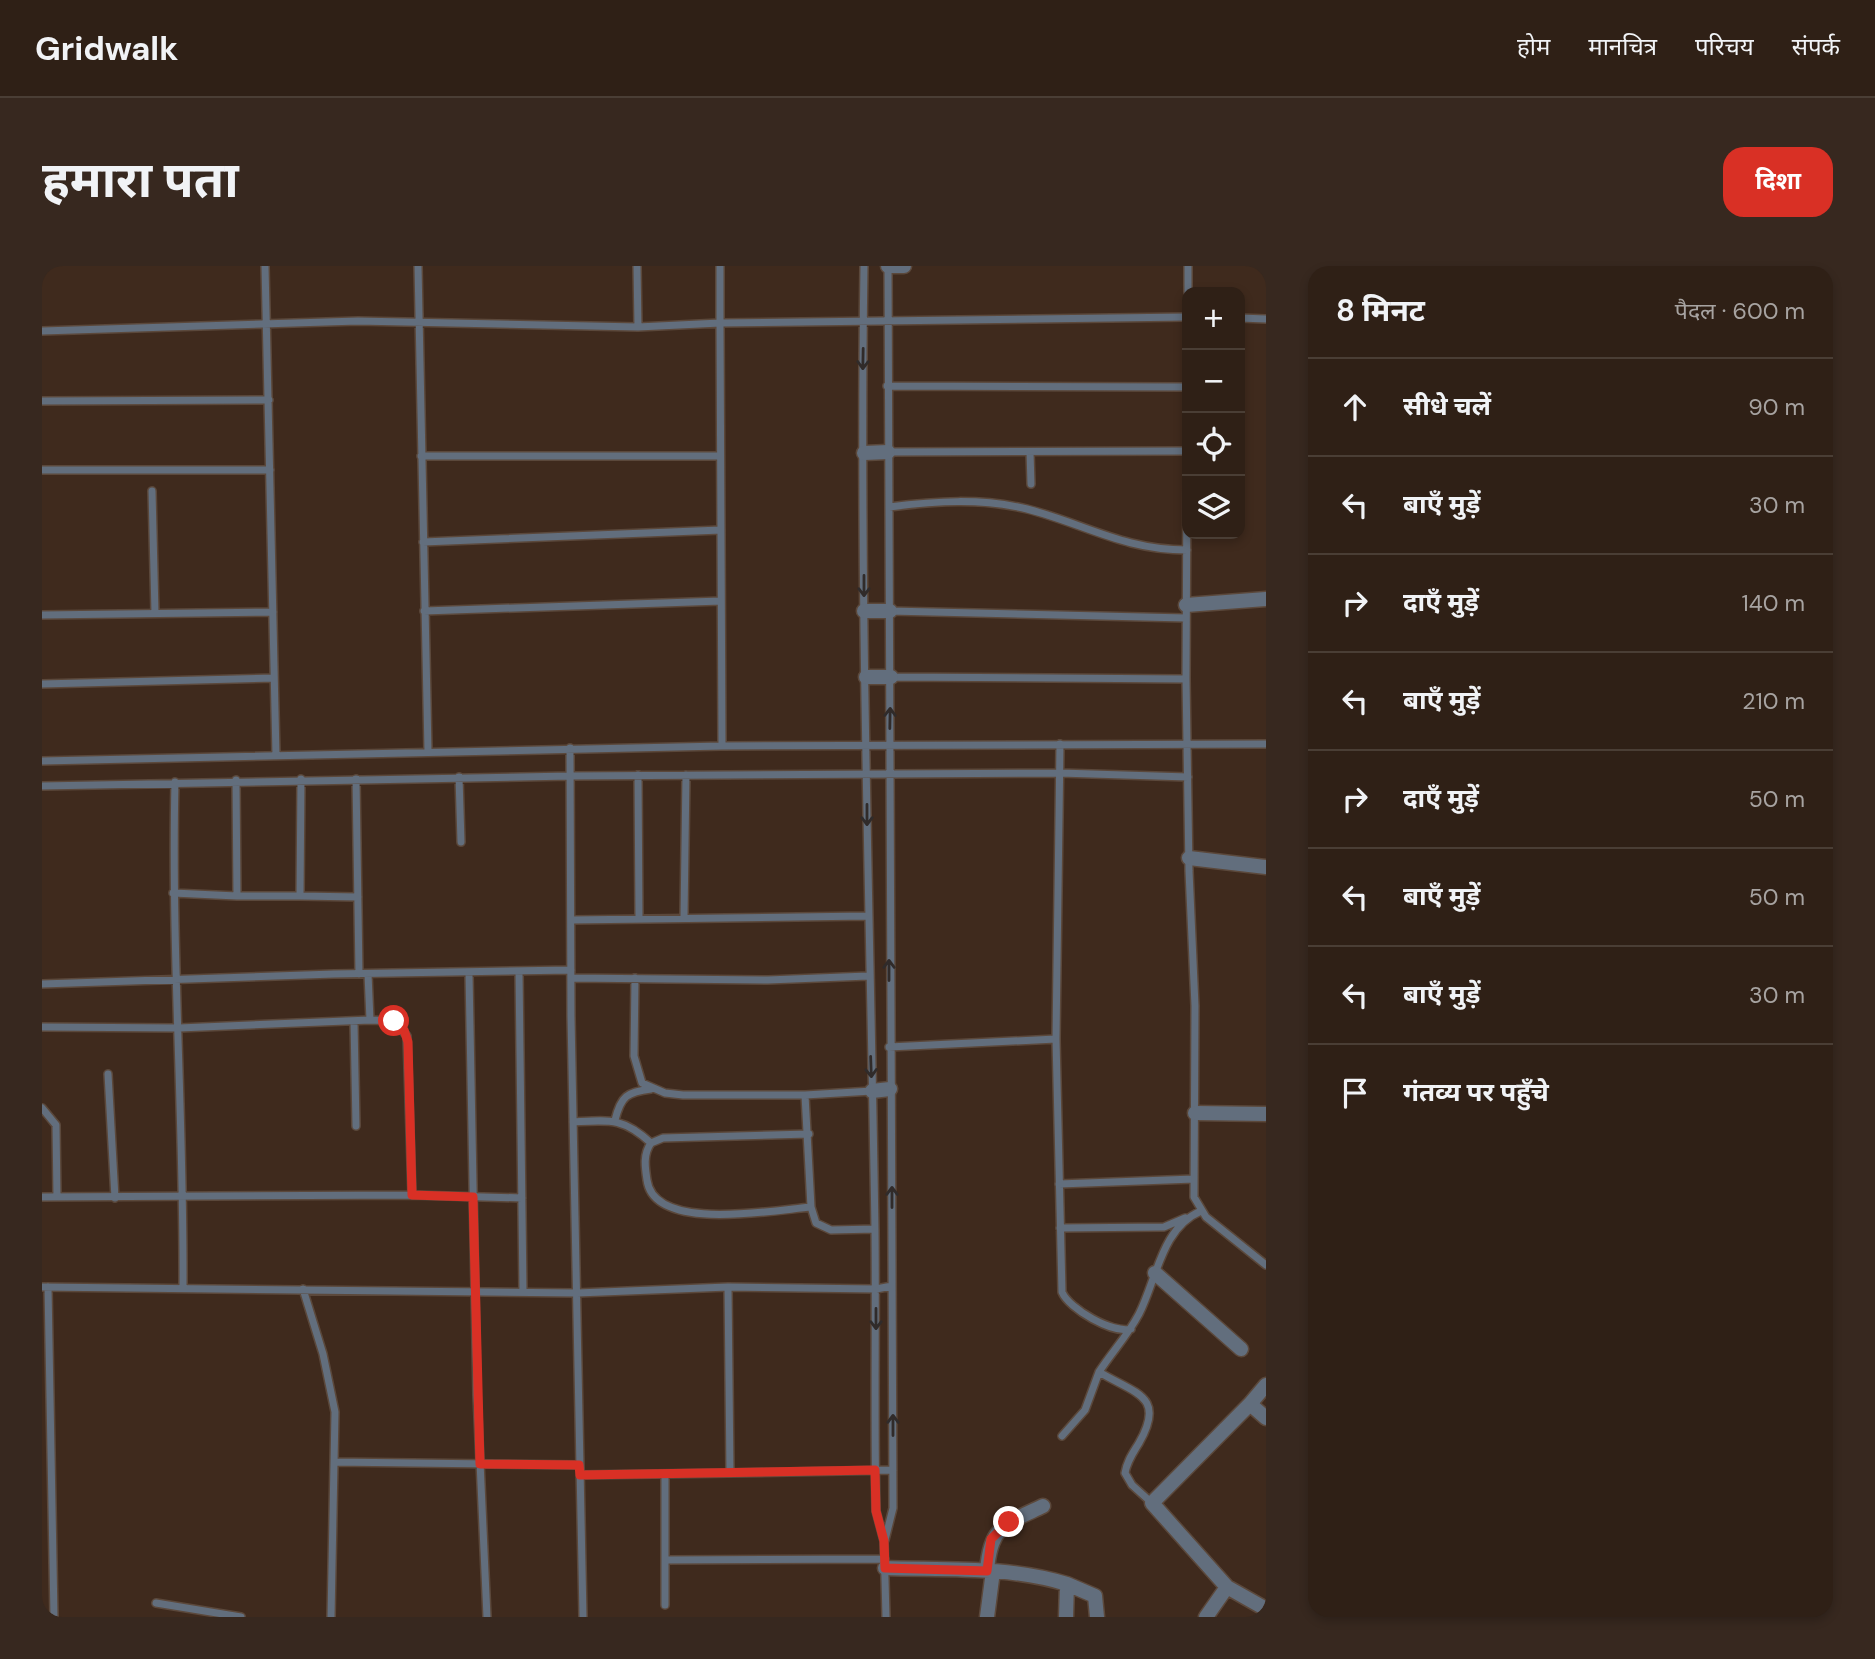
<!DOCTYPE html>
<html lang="hi">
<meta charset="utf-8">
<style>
:root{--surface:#2f2016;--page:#37281f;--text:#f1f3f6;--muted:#a7a3a1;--line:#4a3e35;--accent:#d93025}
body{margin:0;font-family:"DM Sans","Noto Sans Devanagari",sans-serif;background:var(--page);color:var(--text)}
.controls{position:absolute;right:21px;top:21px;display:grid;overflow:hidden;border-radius:14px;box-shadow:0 4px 10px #0003}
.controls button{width:63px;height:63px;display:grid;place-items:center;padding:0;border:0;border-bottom:2px solid var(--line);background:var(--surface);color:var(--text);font:35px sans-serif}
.stop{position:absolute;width:21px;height:21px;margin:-16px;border:5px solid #d93025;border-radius:50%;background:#fff}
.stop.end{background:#d93025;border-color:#fff;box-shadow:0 2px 7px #0008}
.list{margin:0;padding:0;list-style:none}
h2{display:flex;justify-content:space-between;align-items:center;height:91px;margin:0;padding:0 28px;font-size:30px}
h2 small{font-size:23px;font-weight:400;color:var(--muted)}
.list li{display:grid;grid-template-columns:46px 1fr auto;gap:21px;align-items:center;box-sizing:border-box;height:98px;padding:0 28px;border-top:2px solid var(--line)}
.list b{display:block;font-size:26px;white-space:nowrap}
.list em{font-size:23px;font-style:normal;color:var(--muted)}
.icon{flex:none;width:38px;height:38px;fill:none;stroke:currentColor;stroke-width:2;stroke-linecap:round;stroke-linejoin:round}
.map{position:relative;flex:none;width:1224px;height:1351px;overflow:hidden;border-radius:21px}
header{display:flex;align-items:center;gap:42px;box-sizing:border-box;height:98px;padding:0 35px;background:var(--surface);border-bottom:2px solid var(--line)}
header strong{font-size:33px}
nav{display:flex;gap:38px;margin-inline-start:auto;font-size:24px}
.intro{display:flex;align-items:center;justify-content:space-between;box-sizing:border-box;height:168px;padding:0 42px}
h1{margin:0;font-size:49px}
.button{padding:18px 32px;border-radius:21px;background:var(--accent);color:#fff;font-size:24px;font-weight:700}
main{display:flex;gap:42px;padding:0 42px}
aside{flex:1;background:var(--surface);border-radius:21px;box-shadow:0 4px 10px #0003}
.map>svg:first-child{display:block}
</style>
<header>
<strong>Gridwalk</strong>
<nav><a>होम</a><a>मानचित्र</a><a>परिचय</a><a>संपर्क</a></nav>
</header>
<div class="intro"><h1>हमारा पता</h1><a class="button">दिशा</a></div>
<main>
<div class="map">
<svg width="1224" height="1351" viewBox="0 0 1224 1351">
<rect width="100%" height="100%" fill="#3f2a1d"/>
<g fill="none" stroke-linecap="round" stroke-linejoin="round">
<defs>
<path id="lane" d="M223 0 234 489
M376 0 386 485
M595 0 596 61
M822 0C817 321 828 643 833 964 834 1058 832 1152 834 1245L842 1275 844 1351
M1146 26V0
M1198 52 1224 53
M0 65 316 55 596 61 678 57V0
M845 120 1145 121
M0 135 227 134
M846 186 1145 185
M988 186 989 218
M379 190H678
M0 204H228
M1145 214 1144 413 1147 605 1153 740 1152 931 1164 951 1224 999
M110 225 113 347
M847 241C893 235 940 232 985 243 1043 258 1082 284 1145 284
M381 276 679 264
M382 345 679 335
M848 345 1144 352
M0 349 231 346
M849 411 1144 413
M0 418 232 412
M680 480 678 57 1145 51
M528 482 529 751 541 1351
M0 495 680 480 1224 478
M596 509 597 652
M417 511 419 576
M259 513 258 630 316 631
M314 513 317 708
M194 514 195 630H258
M133 516C129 684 142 853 141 1022
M0 520 528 510 1018 507 1146 511
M131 627 195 630
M642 651 644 509
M529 654 825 650
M477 706 481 1026
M427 708 435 1129 445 1351
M529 712 726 714 826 710
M593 712 592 790 600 817 623 827 641 829H763
M0 718 292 708 529 704
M328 754 352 755 365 770 370 929
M312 756 314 860
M0 761 137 762 328 754 326 708
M1014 773 1018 478
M847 781 1014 773 1020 1026C1027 1043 1071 1068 1089 1063
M66 808 73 932
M830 825 763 829 769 941 774 957 789 964 833 963
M0 842 14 859 15 931
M573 854C579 830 585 826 609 823
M531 856C567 854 581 851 609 877
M767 868 621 872 609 877C601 888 603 901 605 914 612 967 732 944 769 941
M1017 918 1152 913
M0 931 370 929 480 932
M1018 962 1122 961 1143 952
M0 1021 535 1027 686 1021 834 1023 850 1020
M6 1021 12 1351
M686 1021 688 1207 851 1204
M261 1023 281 1088 293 1146 289 1351
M1057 1106C1070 1086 1086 1069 1097 1048 1115 1013 1119 962 1159 945
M1020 1170 1043 1144 1057 1106C1094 1128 1124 1130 1097 1177 1091 1187 1085 1195 1083 1207L1090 1219 1110 1237
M293 1196 537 1199
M623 1208V1339
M538 1209 688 1207
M843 1274 851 1242 846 0
M623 1294 843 1293
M114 1337 199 1351"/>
<path id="street" d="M846 0H862
M822 187 846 186
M1144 339 1224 333
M822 345H848
M824 411H849
M1147 592 1224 601
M830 825 848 823
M1153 847 1224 848
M1113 1007 1199 1083
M1224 1119 1208 1138 1224 1152
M1208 1138 1110 1237 1185 1321 1222 1342
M843 1302C903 1304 967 1300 1025 1318
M945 1305C948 1260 963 1258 1001 1240
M945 1351 951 1305
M1024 1351 1025 1318 1053 1330 1055 1351
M1164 1351 1185 1321"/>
</defs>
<!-- lane casing -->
<use href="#lane" stroke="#5b483b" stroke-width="10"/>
<!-- street casing -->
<use href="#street" stroke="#5b483b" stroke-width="17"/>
<!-- lane -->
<use href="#lane" stroke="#626e7d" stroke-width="7"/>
<!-- street -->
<use href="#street" stroke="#626e7d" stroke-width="14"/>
</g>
<!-- one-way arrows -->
<defs><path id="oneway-shaft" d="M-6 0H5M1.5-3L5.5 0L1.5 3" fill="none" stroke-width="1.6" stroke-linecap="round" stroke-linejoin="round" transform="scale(1.75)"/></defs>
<g stroke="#302b2a">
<use href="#oneway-shaft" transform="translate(821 93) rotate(91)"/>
<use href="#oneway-shaft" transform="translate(822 320) rotate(90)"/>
<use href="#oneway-shaft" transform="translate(848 452) rotate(-89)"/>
<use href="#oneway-shaft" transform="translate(825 549) rotate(90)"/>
<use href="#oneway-shaft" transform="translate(847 704) rotate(-90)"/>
<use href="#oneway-shaft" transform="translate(829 801) rotate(88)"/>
<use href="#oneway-shaft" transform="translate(850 931) rotate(-90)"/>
<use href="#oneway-shaft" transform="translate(834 1053) rotate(90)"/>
<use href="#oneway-shaft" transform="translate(851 1159) rotate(-90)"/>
</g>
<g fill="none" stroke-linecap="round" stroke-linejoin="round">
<!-- route -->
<path stroke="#d93025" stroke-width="9" d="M352 755 362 764 366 776 370 929 431 931 438 1198 537 1199 538 1209 833 1204 834 1245 842 1275 843 1302 945 1305 949 1273 967 1256"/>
</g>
</svg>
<div class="controls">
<button>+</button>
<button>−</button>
<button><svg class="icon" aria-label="locate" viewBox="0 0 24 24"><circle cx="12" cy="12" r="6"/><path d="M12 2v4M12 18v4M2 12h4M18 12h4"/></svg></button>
<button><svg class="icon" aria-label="layers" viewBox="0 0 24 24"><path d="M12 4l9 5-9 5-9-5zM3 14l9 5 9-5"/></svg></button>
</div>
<div class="stop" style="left:352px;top:755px"></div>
<div class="stop end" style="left:967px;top:1256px"></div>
</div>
<aside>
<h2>8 मिनट<small>पैदल · 600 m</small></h2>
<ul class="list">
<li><svg class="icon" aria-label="ahead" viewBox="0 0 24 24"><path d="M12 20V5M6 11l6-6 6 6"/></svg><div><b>सीधे चलें</b></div><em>90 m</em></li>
<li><svg class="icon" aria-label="left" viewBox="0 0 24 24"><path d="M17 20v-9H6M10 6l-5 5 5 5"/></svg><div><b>बाएँ मुड़ें</b></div><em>30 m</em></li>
<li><svg class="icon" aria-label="right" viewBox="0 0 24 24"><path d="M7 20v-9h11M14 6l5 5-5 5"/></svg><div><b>दाएँ मुड़ें</b></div><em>140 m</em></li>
<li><svg class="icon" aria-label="left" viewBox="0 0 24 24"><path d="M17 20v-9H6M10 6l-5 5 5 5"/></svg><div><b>बाएँ मुड़ें</b></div><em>210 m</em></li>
<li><svg class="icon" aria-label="right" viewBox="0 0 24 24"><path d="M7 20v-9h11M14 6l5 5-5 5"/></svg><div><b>दाएँ मुड़ें</b></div><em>50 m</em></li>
<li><svg class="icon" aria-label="left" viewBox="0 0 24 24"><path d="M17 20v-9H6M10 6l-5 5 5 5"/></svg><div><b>बाएँ मुड़ें</b></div><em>50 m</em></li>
<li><svg class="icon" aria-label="left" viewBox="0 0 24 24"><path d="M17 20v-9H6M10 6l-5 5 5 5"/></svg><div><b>बाएँ मुड़ें</b></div><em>30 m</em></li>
<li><svg class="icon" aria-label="arrive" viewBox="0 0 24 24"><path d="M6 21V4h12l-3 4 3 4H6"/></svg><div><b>गंतव्य पर पहुँचे</b></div></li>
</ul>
</aside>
</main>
